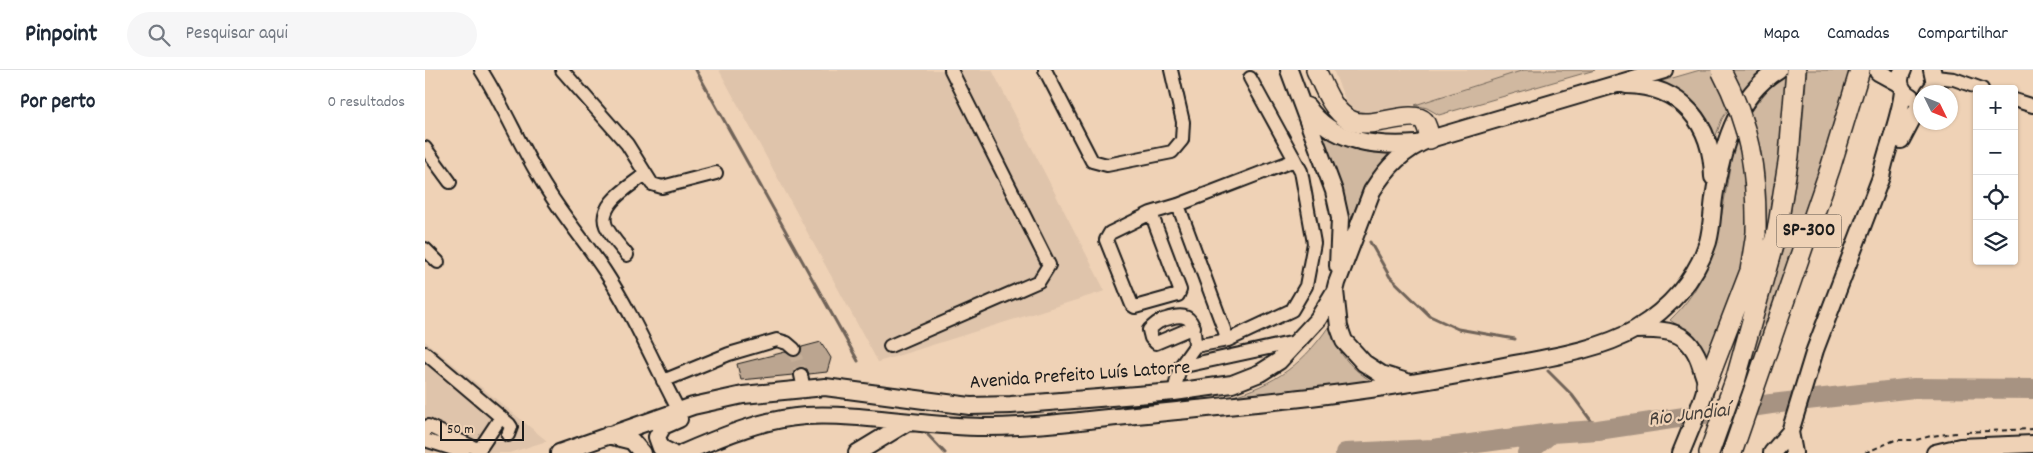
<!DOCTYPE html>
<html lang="pt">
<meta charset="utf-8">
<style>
:root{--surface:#fff;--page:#f6f6f7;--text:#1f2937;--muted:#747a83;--line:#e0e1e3}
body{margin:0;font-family:Dekko,sans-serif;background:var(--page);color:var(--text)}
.controls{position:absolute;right:15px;top:15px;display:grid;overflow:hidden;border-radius:5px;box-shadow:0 1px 4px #0004}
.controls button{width:45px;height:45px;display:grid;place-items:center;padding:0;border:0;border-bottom:1px solid var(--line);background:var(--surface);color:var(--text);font:25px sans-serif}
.compass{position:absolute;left:1488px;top:15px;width:45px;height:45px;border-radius:50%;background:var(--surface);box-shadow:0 1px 4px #0004;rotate:133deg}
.scale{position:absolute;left:15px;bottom:12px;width:84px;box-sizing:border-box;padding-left:5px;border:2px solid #1c1c1c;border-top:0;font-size:14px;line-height:18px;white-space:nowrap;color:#1c1c1c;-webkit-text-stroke:4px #efd2b6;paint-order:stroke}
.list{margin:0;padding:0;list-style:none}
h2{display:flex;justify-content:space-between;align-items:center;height:65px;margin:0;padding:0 20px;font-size:21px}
h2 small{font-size:16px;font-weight:400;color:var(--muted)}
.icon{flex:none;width:28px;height:28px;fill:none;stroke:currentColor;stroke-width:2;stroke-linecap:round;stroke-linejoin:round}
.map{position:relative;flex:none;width:1608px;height:383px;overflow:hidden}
header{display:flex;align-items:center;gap:30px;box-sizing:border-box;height:70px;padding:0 25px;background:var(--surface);border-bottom:1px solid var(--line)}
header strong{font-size:24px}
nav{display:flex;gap:28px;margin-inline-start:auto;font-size:18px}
.search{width:350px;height:45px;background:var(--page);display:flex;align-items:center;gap:12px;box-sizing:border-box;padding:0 18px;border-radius:28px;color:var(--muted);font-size:19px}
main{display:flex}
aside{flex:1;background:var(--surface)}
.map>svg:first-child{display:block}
</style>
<header>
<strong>Pinpoint</strong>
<div class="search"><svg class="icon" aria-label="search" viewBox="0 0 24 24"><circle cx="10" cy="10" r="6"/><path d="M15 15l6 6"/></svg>Pesquisar aqui</div>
<nav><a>Mapa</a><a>Camadas</a><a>Compartilhar</a></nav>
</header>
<main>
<aside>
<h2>Por perto<small>0 resultados</small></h2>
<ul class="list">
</ul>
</aside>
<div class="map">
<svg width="1608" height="383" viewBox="0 0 1608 383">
<rect width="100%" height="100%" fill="#efd2b6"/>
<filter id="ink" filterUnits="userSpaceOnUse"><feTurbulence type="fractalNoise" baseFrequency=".02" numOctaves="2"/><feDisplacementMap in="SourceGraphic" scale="10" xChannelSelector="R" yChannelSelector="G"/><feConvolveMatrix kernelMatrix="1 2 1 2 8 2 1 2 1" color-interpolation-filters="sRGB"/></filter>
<g filter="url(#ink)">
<!-- built -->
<path fill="#dfc4ab" d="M294 0H567L680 221 453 292Z
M908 0H1100L950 47 934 45 922 34Z
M0 271 122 371 84 383H0Z"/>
<!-- green -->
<path fill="#d0b8a0" stroke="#766a5e" d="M1099 0H1170L1014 45 1002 38 990 35Z
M1275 0H1290L1307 34 1297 49 1290 68 1281 50 1227 14Z
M1305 0H1338L1316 22Z
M1382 0H1429L1321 312 1318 311 1362 166 1375 82Z
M1361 5C1357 64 1352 123 1337 181L1324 43 1346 16Z
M887 52 924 76 964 83 939 116 923 157H920Z
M1315 58 1325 126 1322 186 1283 290 1265 264 1245 250C1296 202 1296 139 1309 74Z
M904 256C911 283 927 300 951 314L793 330C843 318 875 299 904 256Z"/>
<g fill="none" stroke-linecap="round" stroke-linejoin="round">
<!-- stream -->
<path stroke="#6f6359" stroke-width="3" d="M271 0 433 291
M945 172 965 207 1005 246 1033 259 1090 269
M1123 301 1147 325 1173 360
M503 365 520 383"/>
<!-- river -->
<path stroke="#a79382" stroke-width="20" d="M920 383 1008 379 1126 363 1173 360 1346 334 1489 318 1608 319
M1102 383 1126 363"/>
</g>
<!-- building -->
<path fill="#bba590" stroke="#1c1c1c" d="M396 272 406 288 402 302 384 304 382 299 375 297 370 299 368 305 316 310 312 294 360 282 371 287 375 284 377 277Z"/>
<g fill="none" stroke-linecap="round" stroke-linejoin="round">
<!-- minor-tunnel -->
<path stroke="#c5ae97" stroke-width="12" stroke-dasharray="12 6" stroke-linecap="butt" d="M369 279 376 305"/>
<defs>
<path id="minor" d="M56 0C77 33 92 69 112 103 131 138 157 167 179 200 208 244 229 294 254 341
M137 0 202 74 227 114 237 117 291 103
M620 0 667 91 682 95 747 82 757 70 758 52 746 0
M1510 7 1529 9 1557 19
M825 8 870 90
M1589 30 1608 36
M0 78 25 112
M753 135 803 270
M726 143 755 220 753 225 710 237 707 235 681 170 685 163 726 143 753 135 870 90 876 101 889 173 881 216 867 240 803 270 770 276 755 297 749 322
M0 179 13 192
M202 185C195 176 186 167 181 156 172 134 206 116 220 104
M769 257 731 273 726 268 724 260C731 253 735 250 745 248 769 241 769 257 770 276
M465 276 614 211 624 195 526 0
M0 283 84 354 86 357 83 365
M755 297 875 271
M376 305 379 319
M238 311 304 284 352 270 362 273 369 279
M0 361 3 356 50 378 56 377 76 347
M0 370 38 382"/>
<path id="major" d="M864 0 909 121 915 148 913 196
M1478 0C1472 11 1475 21 1486 27
M1453 2 1475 14
M1201 15C1257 16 1287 54 1288 107
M1504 22 1510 14 1507 0
M882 36C907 73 952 77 992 74
M1476 70 1496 32
M1210 260C1243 259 1265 260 1276 296 1277 301 1281 309 1281 314 1281 325 1261 370 1256 383
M985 313 956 304 939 293 919 271 914 257 910 221 912 213 947 121C962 97 979 79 1005 69L1239 0
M1365 362 1369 383
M183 365 207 371 217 383
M134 383 268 336 318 325 400 317 545 336 586 335 749 322 807 314 835 303 854 291 893 249 910 221
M246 383 236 378 232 367 238 356 254 349
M258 383C296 367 337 349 380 346 440 343 499 357 559 357 617 357 675 348 732 343 846 332 957 321 1069 298 1113 289 1172 282 1211 259 1244 239 1271 209 1283 172 1287 157 1287 143 1289 128 1296 81 1310 26 1353 0
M432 383 483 352
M1347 383 1365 362 1390 280 1456 107C1461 78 1475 52 1478 21
M1510 383 1535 377 1608 374"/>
<path id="highway" d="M891 0C899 17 907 41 925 50 945 61 987 38 999 51 1002 56 1004 64 1005 69
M1281 315 1325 201 1331 163
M1284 383 1311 308 1352 161 1364 86 1371 0
M1307 383 1405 99 1435 0"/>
</defs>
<!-- minor casing -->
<use href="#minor" stroke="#1c1c1c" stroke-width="16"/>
<!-- major casing -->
<use href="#major" stroke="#1c1c1c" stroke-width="20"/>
<!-- highway casing -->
<use href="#highway" stroke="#1c1c1c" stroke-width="22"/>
<!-- path -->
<path stroke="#1c1c1c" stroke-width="2" stroke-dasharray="5 4" stroke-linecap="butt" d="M1541 362 1608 359
M1440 383 1470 370H1491L1506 366 1531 363"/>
<!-- minor -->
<use href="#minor" stroke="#efd2b6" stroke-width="12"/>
<!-- major -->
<use href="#major" stroke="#efd2b6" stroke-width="16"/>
<!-- highway -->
<use href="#highway" stroke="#efd2b6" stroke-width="19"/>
<defs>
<path id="highway-bridge" d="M1296 0C1325 55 1332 101 1331 163"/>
</defs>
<!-- highway-bridge casing -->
<use href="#highway-bridge" stroke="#1c1c1c" stroke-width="22" stroke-linecap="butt"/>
<!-- highway-bridge -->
<use href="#highway-bridge" stroke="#efd2b6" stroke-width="19"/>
</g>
</g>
<g text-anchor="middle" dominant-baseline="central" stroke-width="4.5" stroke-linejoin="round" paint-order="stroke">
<!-- shield labels -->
<rect fill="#efd2b6" stroke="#5b534a" stroke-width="1" x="1351.5" y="144.5" width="65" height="33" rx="4"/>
<g font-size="19" font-weight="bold" fill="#1c1c1c">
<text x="1384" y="161">SP-300</text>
</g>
<!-- street labels -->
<g font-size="20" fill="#1c1c1c" stroke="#efd2b6">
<text transform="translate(655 306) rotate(-4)">Avenida Prefeito Luís Latorre</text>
</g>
<!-- water labels -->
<g font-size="21" font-style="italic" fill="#46403b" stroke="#efd2b6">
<text transform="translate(1264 346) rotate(-7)">Rio Jundiaí</text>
</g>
</g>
</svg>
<div class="controls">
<button>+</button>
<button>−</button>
<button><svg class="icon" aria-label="locate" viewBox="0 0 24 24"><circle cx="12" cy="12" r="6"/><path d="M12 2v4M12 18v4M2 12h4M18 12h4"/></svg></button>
<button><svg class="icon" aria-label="layers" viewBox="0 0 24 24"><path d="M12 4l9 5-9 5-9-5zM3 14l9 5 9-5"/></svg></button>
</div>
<svg class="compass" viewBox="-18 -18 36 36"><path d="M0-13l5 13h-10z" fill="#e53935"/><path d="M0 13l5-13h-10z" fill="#747a83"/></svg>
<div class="scale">50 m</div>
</div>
</main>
